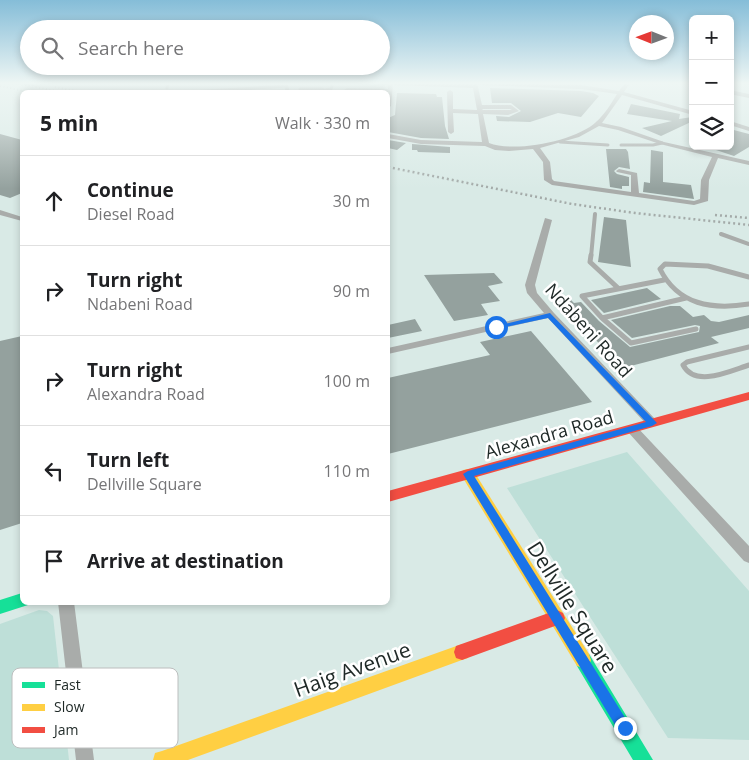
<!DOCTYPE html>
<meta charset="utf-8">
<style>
:root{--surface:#fff;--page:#f6f6f6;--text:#202124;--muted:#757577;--line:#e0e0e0}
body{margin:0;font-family:"Open Sans",sans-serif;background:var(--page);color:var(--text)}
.controls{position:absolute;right:15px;top:15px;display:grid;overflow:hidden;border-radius:8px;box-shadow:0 2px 8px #0003}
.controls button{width:45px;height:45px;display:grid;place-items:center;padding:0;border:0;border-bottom:1px solid var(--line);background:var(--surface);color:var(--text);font:25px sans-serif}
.compass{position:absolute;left:629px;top:15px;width:45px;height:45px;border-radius:50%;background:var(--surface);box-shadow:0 2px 8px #0003;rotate:271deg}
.stop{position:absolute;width:15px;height:15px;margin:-11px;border:4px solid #1a73e8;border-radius:50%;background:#fff}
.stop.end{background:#1a73e8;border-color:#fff;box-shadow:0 1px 5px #0008}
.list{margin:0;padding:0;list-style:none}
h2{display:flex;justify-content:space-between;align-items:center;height:65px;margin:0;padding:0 20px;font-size:21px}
h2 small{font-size:16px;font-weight:400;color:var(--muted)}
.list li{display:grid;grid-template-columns:32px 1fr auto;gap:15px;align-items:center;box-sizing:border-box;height:90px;padding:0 20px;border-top:1px solid var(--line)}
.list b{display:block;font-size:19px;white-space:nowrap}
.list p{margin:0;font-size:16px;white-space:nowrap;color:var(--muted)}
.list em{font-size:16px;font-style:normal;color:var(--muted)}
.icon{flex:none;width:28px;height:28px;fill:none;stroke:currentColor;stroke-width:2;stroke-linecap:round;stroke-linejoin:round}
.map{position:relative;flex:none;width:749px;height:760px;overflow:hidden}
.search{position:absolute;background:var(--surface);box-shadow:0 2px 8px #0003;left:20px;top:20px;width:370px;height:55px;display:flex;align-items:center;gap:12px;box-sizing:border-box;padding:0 18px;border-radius:28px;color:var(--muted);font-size:19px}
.panel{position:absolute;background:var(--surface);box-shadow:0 2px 8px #0003;left:20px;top:90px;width:370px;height:515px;border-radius:8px}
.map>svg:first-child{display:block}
</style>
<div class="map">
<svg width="749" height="760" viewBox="0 0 749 760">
<rect width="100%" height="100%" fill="#d9eae6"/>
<!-- green -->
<path fill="#bedfd8" d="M627 452 749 591V740L668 738 507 488Z
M39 610 47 611 53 616 69 760H0V624Z"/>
<!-- building -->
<path fill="#94a19e" d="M490 88 581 91 593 93 599 96 581 117 558 113 530 122 497 121 496 116 509 117 521 111 511 103H492Z
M397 93 436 94 437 97H442L445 126 449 139 421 138 388 132V118L395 115Z
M631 104 680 114 679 119 692 117 693 121 661 136 642 128 672 121 627 114Z
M730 129 749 134V147L734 156 713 149 718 146H730Z
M0 134 22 140V193L10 198 0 195Z
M388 140 406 143 397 150 388 148Z
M412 144 450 147V153L418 152 417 150H412Z
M606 149H626L628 152 630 169 619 167 614 171 617 174 629 177V186H622V189L610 187Z
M651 150 663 152V182L691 185 694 199 643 192 644 182 650 183Z
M604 217 626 220 631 267 598 262Z
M494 273 503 283 488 286 500 301 481 304 488 315 454 321 424 275Z
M647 288 661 299 604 313 591 300Z
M571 300 574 303 581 302 599 321 630 347 699 332 700 326 695 325 632 338 611 320 670 306H680L693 317 704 315 711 321 719 322 749 315V328L711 337 719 343 623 368 559 302Z
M415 319 422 331 388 338V325Z
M531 331 592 402 388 454V378L490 355 480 342Z
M22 336V523L0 530V341Z"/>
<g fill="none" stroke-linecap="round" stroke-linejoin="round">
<!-- lane-far2 -->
<path stroke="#a9acaa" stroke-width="3" d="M167 88 168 83
M300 89H322L327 92
M325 90 331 89 333 83
M191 92 286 86
M560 142 608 145
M621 145H653L662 143"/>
<!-- lane-far1 -->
<path stroke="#a9acaa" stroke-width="4" d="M721 234 749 244
M591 257 595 214"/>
<!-- lane -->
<path stroke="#a9acaa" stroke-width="5" d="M591 255 590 262 618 288
M749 277 708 266 665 264 660 269C678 305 712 310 749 304
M664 280 582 296 602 318 631 343 696 329
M602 318 686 298
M749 347 687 362 683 365C695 388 730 371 749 365"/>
<!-- street -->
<path fill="#a9acaa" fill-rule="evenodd" d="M283 83H287L290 92H286Z
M382 83 473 84V83H477L482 105H511L519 111 508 115 483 114 489 143C515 153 576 141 596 122 604 115 611 104 617 94L581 89 481 85 479 83 581 85 619 91 625 83H630L624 92 693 111V115L622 95 602 123 621 127 664 142 749 161V165L718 158 709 180 708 201 694 205 552 185 544 180 543 162 533 149 509 151 495 150 485 146 421 144 388 138V134L421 140 482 142 478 114 453 113 454 132 451 134 448 132 447 92 450 90 453 92V109L477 110 473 88 393 85 391 106 388 108V92H347L344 90 347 88 388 89V85ZM482 109H510L512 110H483ZM599 126 618 130 660 144 712 157 701 180 700 199 694 201 639 193 637 173 619 169 616 171 617 172 631 175V192L554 181 552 179 550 162 540 148 579 137Z
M730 90 749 94V98L730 94Z
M730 121 749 127V131L730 125Z
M0 210 22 217V221L0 215Z
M545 218 552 220 535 285 537 293 554 313 656 420 658 423 656 426H648L548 318 388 354V348L544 313 527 293 525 285Z
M632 425 636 426 749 546V563L744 561 628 432 626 429 628 426Z
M58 602H74L94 760H76Z"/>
<!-- fast -->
<path fill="#16e098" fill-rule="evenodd" d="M22 593V602H29L28 605 0 614V600Z
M583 652 589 654 653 760H633L577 666 575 660 577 654Z"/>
<!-- slow -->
<path fill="#ffcf43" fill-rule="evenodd" d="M468 469 473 470 589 654 591 660 589 666 583 668 577 666 463 478 461 474 463 470Z
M462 644 468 646 470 652 468 658 462 660 188 760H153L155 753 162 751Z"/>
<!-- jam -->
<path fill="#f24e42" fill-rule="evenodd" d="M749 392V400L388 502V491Z
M557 610 563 613 565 618 563 623 462 660 456 658 454 652 456 646Z"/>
<!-- rail-far1 -->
<path stroke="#a4aba9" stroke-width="2" stroke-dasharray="1 2.5" stroke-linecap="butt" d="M15 83 61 92
M0 86 24 91
M55 87 81 92"/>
<!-- rail -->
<path stroke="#a4aba9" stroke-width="2.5" stroke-dasharray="2 3" stroke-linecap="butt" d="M388 167 572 204 635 213 749 225
M715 215 749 218"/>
</g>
<!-- sky -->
<linearGradient id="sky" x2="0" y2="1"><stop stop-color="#85bdd8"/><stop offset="0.44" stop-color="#eef6f4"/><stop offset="1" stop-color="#eef6f4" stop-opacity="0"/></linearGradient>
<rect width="749" height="189" fill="url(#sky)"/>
<!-- route -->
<path fill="#1a73e8" d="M550 313 657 423 652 426 474 476 629 724 631 728 629 733 625 735 620 733 463 474 468 471 646 422 548 318 496 329 492 327Z"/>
<g text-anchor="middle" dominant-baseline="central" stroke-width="5" stroke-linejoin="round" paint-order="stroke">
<!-- street labels -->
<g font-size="18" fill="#1e2826" stroke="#fff">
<text transform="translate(589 330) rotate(48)">Ndabeni Road</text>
<text transform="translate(549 434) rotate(-16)">Alexandra Road</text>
</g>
<!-- near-street labels -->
<g font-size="21" fill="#1e2826" stroke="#fff">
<text transform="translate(573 607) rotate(58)">Dellville Square</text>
<text transform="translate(352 669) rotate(-20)">Haig Avenue</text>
</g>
</g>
<!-- legend -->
<rect x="12" y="668" width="166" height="80" rx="8" fill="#fff" stroke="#bcbebe" stroke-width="1"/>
<rect x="22" y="682" width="23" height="6" fill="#16e098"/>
<rect x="22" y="704" width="23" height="7" fill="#ffcf43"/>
<rect x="22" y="727" width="23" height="6" fill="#f24e42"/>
<g font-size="14" fill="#1e2826">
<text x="54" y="690">Fast</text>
<text x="54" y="712">Slow</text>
<text x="54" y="735">Jam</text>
</g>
</svg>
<div class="controls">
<button>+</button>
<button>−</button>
<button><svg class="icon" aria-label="layers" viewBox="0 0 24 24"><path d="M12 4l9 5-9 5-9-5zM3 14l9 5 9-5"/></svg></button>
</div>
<svg class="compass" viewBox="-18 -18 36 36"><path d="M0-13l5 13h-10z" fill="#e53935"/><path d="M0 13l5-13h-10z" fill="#757577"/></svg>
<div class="stop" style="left:496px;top:327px"></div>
<div class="stop end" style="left:625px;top:728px"></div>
<div class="search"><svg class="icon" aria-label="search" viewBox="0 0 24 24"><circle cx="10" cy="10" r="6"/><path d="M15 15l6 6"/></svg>Search here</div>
<section class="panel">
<h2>5 min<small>Walk · 330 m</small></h2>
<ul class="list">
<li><svg class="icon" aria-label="ahead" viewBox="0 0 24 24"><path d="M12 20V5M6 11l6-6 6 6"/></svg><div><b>Continue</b><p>Diesel Road</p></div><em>30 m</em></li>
<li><svg class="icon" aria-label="right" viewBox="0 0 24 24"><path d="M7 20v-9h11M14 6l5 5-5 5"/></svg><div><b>Turn right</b><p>Ndabeni Road</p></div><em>90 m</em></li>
<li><svg class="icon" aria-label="right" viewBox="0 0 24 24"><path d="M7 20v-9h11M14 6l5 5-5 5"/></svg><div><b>Turn right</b><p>Alexandra Road</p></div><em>100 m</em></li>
<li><svg class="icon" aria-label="left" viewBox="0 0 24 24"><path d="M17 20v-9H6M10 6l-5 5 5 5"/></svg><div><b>Turn left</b><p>Dellville Square</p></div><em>110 m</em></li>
<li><svg class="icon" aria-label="arrive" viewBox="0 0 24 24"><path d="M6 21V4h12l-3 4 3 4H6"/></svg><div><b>Arrive at destination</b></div></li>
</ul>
</section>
</div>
